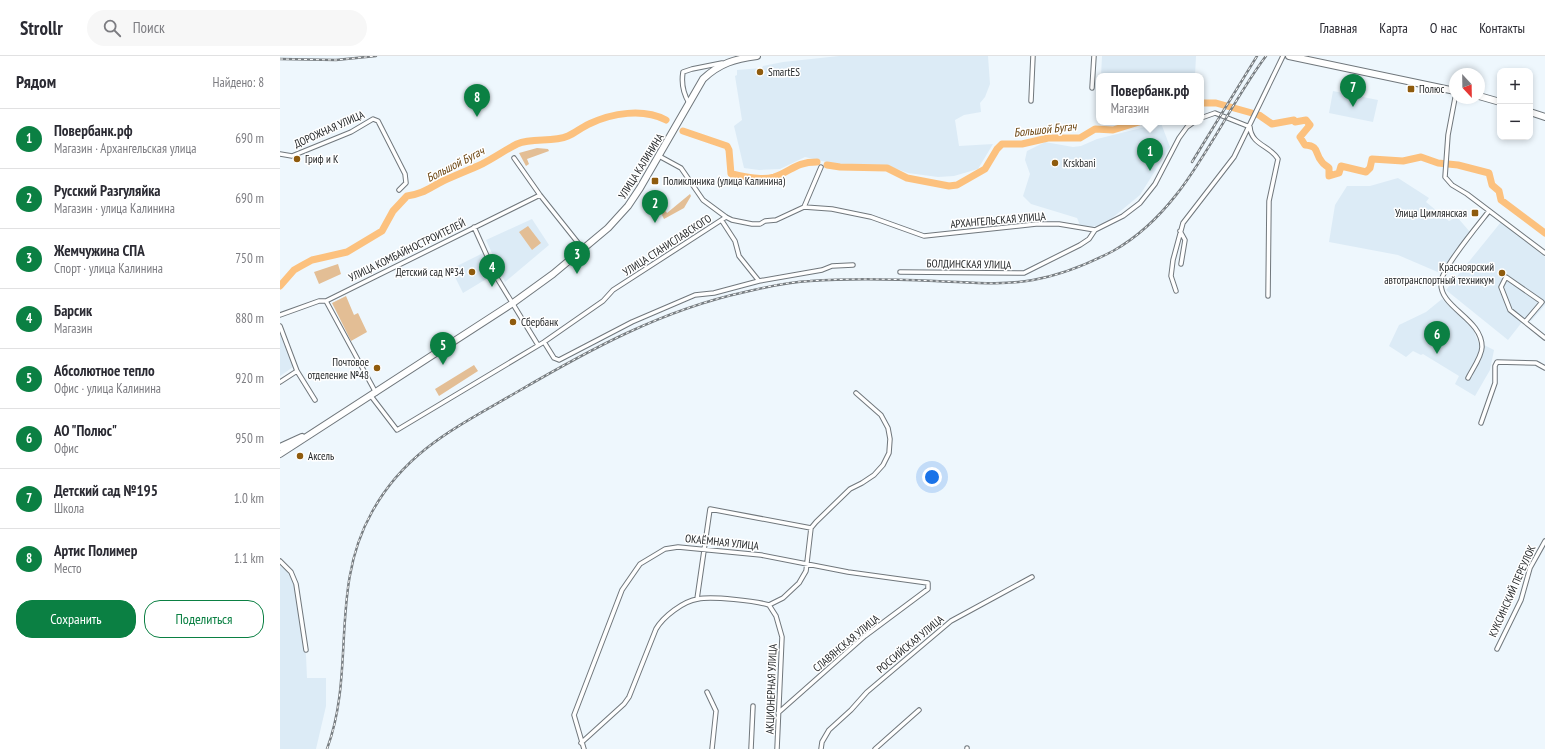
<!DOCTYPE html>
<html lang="ru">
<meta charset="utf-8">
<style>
:root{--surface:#fff;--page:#f7f7f7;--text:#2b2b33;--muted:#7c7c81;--line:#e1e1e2;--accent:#0b8043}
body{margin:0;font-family:"PT Sans Narrow",sans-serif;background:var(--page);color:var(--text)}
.controls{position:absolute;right:12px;top:12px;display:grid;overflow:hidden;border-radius:8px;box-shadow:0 2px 6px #0003}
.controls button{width:36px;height:36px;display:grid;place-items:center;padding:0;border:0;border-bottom:1px solid var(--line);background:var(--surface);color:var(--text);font:20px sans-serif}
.compass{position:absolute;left:1169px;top:12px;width:36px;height:36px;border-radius:50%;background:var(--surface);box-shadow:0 2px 6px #0003;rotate:158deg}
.you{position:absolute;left:652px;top:421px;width:14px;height:14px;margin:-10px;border:3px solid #fff;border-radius:50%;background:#1a73e8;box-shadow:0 0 0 6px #1a73e833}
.badge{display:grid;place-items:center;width:26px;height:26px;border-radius:50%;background:var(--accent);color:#fff;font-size:13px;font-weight:700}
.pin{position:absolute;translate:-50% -33px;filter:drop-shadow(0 1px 2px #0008)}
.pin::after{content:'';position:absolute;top:21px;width:14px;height:12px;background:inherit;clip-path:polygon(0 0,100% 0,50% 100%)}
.popup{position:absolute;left:816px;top:17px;width:108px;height:52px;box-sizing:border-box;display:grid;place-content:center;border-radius:8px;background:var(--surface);filter:drop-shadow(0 1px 3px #0005);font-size:13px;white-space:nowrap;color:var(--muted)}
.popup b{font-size:15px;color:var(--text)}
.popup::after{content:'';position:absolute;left:50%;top:100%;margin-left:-8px;border:8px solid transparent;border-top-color:var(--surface)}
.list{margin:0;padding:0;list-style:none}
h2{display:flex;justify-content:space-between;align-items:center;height:52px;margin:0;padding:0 16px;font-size:17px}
h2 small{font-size:13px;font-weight:400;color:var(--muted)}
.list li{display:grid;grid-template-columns:26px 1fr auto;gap:12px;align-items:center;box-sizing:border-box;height:60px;padding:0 16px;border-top:1px solid var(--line)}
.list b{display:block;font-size:15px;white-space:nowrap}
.list p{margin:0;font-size:13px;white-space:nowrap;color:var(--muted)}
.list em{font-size:13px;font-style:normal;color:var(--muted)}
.actions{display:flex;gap:8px;padding:12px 16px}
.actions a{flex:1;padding:9px 0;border:1px solid var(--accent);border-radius:16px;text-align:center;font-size:14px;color:var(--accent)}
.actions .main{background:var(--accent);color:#fff}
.icon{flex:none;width:22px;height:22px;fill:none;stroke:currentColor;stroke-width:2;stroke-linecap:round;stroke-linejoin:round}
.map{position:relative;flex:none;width:1265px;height:693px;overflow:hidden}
header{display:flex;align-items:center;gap:24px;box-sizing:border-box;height:56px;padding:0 20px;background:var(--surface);border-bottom:1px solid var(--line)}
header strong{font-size:19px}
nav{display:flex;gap:22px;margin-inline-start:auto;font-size:14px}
.search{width:280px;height:36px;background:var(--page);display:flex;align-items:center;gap:10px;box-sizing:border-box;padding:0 14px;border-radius:22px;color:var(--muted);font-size:15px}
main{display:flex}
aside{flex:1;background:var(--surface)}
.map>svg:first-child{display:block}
</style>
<header>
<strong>Strollr</strong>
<div class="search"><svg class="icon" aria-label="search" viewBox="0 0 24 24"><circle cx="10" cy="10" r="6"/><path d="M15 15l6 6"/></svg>Поиск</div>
<nav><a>Главная</a><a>Карта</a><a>О нас</a><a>Контакты</a></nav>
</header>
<main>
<aside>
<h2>Рядом<small>Найдено: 8</small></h2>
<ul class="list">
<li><span class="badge">1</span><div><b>Повербанк.рф</b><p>Магазин · Архангельская улица</p></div><em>690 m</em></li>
<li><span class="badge">2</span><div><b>Русский Разгуляйка</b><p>Магазин · улица Калинина</p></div><em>690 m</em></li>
<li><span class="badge">3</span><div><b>Жемчужина СПА</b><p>Спорт · улица Калинина</p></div><em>750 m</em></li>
<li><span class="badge">4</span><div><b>Барсик</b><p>Магазин</p></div><em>880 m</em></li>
<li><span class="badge">5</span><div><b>Абсолютное тепло</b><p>Офис · улица Калинина</p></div><em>920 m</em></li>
<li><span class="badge">6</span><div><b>АО &quot;Полюс&quot;</b><p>Офис</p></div><em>950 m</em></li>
<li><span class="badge">7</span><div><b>Детский сад №195</b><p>Школа</p></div><em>1.0 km</em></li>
<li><span class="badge">8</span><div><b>Артис Полимер</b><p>Место</p></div><em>1.1 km</em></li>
</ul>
<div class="actions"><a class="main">Сохранить</a><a>Поделиться</a></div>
</aside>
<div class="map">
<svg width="1265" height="693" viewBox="0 0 1265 693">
<rect width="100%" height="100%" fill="#eef7fd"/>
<!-- built -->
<path fill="#dcebf6" d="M559 0H708L710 28 705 41 700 47 701 56 684 59 675 64 679 90 713 88 698 113 674 120 658 121 628 117 606 109H559L525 101 500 113 479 114 464 112 454 70 462 64 455 20 457 19V14L482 12 483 10 503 6Z
M822 0H916L915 20H821Z
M1053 35 1098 44 1093 66 1049 57Z
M881 67 890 91 860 139 826 167 812 171 800 169 797 162 751 148 743 140 750 118 745 104 747 95 765 86 793 91 801 90 817 83Z
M1118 122 1149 142 1146 146 1169 165 1177 161 1190 176 1160 217 1118 199 1049 186 1055 149 1067 130H1090Z
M252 163 269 189 225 226 206 184Z
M1221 166 1265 201V249L1251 265 1246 261 1228 284 1166 234Z
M203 197 213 219 183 237 171 213Z
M1162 243 1193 273 1198 286 1214 294 1210 314 1195 340 1175 328 1179 320 1143 298 1141 299 1133 295 1126 301 1109 290 1119 269 1146 256Z
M0 276 13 311 0 320Z
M0 510 9 516 14 529 26 599 27 622H46V650L36 693H0Z"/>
<!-- green -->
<path fill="#e3be95" d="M257 92 268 93 269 95 247 103 249 108 246 110 239 97Z
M410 138 411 140 404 152 384 163 382 159 384 153 387 157Z
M248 170 261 187 252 194 239 176Z
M58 208 61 218 39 228 34 216Z
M66 240 74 259 78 257 87 276 71 285 52 247Z
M194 309 198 315 159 340 155 333Z"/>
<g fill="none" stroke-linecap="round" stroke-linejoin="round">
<!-- river -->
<path stroke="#fcc17e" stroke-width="7" d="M921 47H936L979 59 992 68 1014 64 1015 66 1026 64 1030 69 1020 81 1025 89C1040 90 1034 97 1042 106 1043 108 1047 110 1049 112V120L1059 117 1061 110 1086 116 1090 112 1092 103 1123 105 1141 101 1158 107 1178 109 1209 117 1212 129 1219 135 1221 144 1265 177
M403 75 447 90 449 94 451 118C464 120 481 125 494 121 512 115 515 106 537 106
M547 109 560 111 607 112 627 122 669 130 677 129 705 113 717 93 722 88H742L768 82H800L815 73 833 74 859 66
M0 230 14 214 21 210 32 204 67 196 102 175 113 155 127 140C143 138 149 132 163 125 176 119 189 114 202 108 214 102 225 94 237 88 253 81 272 87 288 80 295 77 302 71 309 68 332 57 363 52 386 64"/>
<defs>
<path id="minor" d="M812 32 814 0
M1175 42 1168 79 1165 121 1172 129 1187 138 1265 197
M751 45 753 0
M409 47C403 37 401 28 403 16L412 13 442 7
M921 62 935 57 970 71C971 89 991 90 998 103L989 145 988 240
M0 98 12 100 71 76 93 63 98 65 125 118 126 127 119 134
M379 100 401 112 423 144 446 161 452 164 472 168H480L485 165 496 164 524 151 541 111
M234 102 260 139 303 193
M524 151 552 153 591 161 644 180 756 168H779L815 174 843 160 860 147 875 128 899 82 907 71 914 66
M442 165 455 185 459 200 479 225
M194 171 217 222 258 289
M900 175 905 184 901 208
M620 216 744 217 800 189 809 183 815 174
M896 235 891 220 893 204 903 167 954 101 1003 0
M46 245 96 337
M0 259 39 245H46L260 139
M1245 266 1262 246 1226 221 1221 231 1230 254 1265 282
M0 270 17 315 35 344
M264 286 274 302 279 304 352 266 415 239 434 237 479 225 542 214 552 210 573 209
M1188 322C1192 314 1202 300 1202 291 1202 262 1159 252 1161 226 1162 212 1199 168 1209 155
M0 326 17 315
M91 340 117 374 264 286 323 245 333 234 446 161
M1201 367 1215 327V310L1217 306 1256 307 1265 312
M0 505 11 516 16 528 26 594
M417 543 430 453 531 472
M489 549 503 542 519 527 526 515 531 472 536 466 570 433 582 427 594 419 603 409 609 397 610 383 608 372 601 359 576 337
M489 549 496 560 502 581 497 693
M1217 593 1241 544 1250 512 1265 485
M427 636 436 655 432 693
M301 687 344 648 349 641 376 573C383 561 403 545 418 543 432 540 476 545 489 549
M687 692V693
M304 693 294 659 342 534 360 508 385 493 398 491 481 499 568 516 648 527V533L585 580 498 657
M471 693 473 650
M541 693 542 686 549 674 571 654 587 636 671 565 752 521
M595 693 639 654"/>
<path id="primary" d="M1009 0 1175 35
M1199 40 1220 46
M1250 56 1265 61
M0 391 22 381
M0 398 233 247 273 218 328 172 348 150 360 132 423 23C440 7 455 3 477 0"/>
</defs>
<!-- minor casing -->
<use href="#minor" stroke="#70777c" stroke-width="5.5"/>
<!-- primary casing -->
<use href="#primary" stroke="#70777c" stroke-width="8"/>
<!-- minor -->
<use href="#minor" stroke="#fff" stroke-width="3.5"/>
<!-- primary -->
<use href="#primary" stroke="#fff" stroke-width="6"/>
<defs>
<path id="rail" d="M0 3 56 4 96 0
M912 106 977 0
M47 693C76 615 49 532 92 456 126 394 179 370 237 336 309 294 382 254 465 236 486 231 508 226 530 225 571 222 613 223 655 225 687 226 721 230 753 224 781 219 808 208 833 195 908 153 937 65 986 0"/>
</defs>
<!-- rail casing -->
<use href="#rail" stroke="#787e82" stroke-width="2.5"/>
<!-- rail -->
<use href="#rail" stroke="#fff" stroke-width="1" stroke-dasharray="3" stroke-linecap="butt"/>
</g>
<!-- markers -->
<g fill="#8f5b0d" stroke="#fff" stroke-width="1.5">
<circle cx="480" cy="16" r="4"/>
<rect x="1127" y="29" width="8" height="8" rx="2"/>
<circle cx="17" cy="103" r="4"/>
<circle cx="775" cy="107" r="4"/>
<rect x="371" y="121" width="8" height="8" rx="2"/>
<rect x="1191" y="153" width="8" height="8" rx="2"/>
<circle cx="192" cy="216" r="4"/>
<circle cx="1222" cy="217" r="4"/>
<circle cx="233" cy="266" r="4"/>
<circle cx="97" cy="312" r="4"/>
<circle cx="20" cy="400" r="4"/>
</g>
<g text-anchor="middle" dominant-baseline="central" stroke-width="3" stroke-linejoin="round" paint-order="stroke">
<!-- poi labels -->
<g font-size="11" fill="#1d2022" stroke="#fff" text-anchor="start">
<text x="488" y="16">SmartES</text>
<text x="1139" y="33">Полюс</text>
<text x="25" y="103">Гриф и К</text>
<text x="783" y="107">Krskbani</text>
<text x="383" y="125">Поликлиника (улица Калинина)</text>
<text x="1187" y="157" text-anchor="end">Улица Цимлянская</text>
<text x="1214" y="211" text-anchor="end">Красноярский<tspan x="1214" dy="13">автотранспортный техникум</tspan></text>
<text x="184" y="216" text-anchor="end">Детский сад №34</text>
<text x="241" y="266">Сбербанк</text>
<text x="89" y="306" text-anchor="end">Почтовое<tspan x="89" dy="13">отделение №48</tspan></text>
<text x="28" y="400">Аксель</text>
</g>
<!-- street labels -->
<g font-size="11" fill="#1d2022" stroke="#fff">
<text transform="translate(49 73) rotate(-24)">ДОРОЖНАЯ УЛИЦА</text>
<text transform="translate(361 110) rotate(-58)">УЛИЦА КАЛИНИНА</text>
<text transform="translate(718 164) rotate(-5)">АРХАНГЕЛЬСКАЯ УЛИЦА</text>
<text transform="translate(387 189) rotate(-33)">УЛИЦА СТАНИСЛАВСКОГО</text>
<text transform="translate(127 194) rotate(-26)">УЛИЦА КОМБАЙНОСТРОИТЕЛЕЙ</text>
<text transform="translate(689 208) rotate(1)">БОЛДИНСКАЯ УЛИЦА</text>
<text transform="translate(442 486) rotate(6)">ОКАЁМНАЯ УЛИЦА</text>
<text transform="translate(1232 535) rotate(-66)">КУКСИНСКИЙ ПЕРЕУЛОК</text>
<text transform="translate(566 587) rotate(-40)">СЛАВЯНСКАЯ УЛИЦА</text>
<text transform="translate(630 588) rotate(-40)">РОССИЙСКАЯ УЛИЦА</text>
<text transform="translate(491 633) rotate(-88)">АКЦИОНЕРНАЯ УЛИЦА</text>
</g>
<!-- water labels -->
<g font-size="12" font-style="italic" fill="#6a4410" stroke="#fff">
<text transform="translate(765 73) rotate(-6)">Большой Бугач</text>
<text transform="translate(175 108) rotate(-27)">Большой Бугач</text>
</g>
</g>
</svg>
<div class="controls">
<button>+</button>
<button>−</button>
</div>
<svg class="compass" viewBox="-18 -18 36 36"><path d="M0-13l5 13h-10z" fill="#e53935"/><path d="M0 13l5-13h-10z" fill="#7c7c81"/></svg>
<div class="you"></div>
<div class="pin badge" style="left:870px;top:115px">1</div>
<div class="popup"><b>Повербанк.рф</b>Магазин</div>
<div class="pin badge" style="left:375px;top:167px">2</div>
<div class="pin badge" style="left:297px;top:218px">3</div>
<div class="pin badge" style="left:212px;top:231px">4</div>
<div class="pin badge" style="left:163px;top:309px">5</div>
<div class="pin badge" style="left:1157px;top:298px">6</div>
<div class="pin badge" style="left:1073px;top:51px">7</div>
<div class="pin badge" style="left:197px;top:61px">8</div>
</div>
</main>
